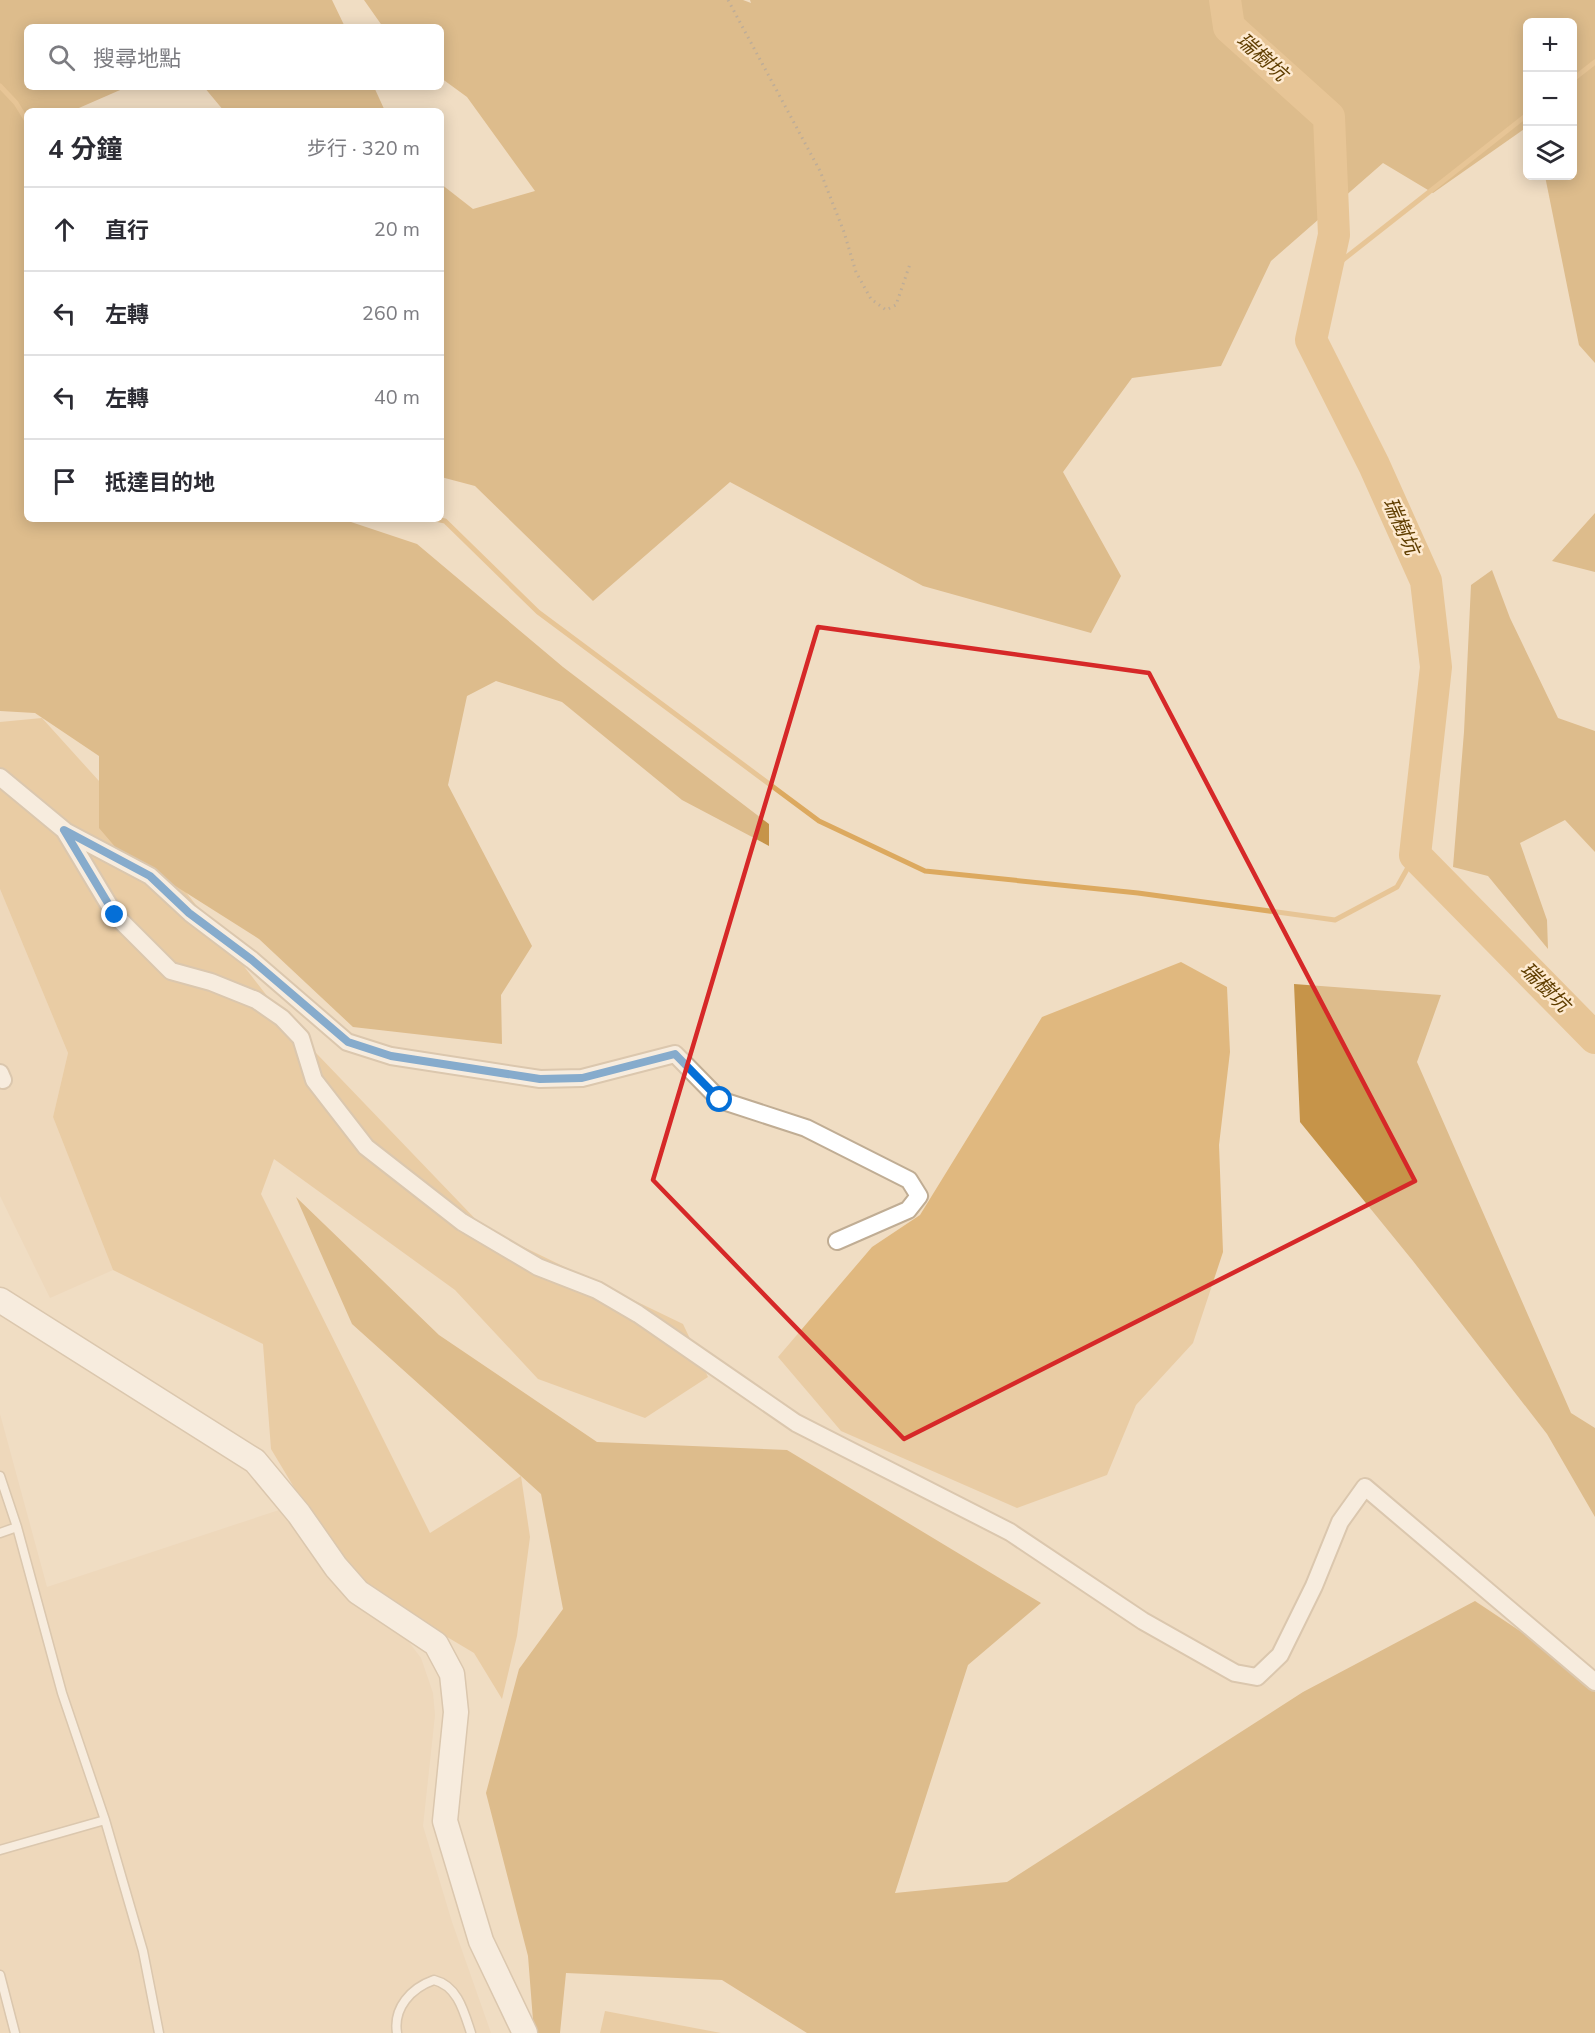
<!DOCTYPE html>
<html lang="zh-TW">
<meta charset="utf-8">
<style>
:root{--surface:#fff;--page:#f7f7f7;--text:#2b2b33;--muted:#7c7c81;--line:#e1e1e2}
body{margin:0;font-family:"Nunito Sans","Noto Sans TC",sans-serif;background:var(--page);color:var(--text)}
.controls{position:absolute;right:18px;top:18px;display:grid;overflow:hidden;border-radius:9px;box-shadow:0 3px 15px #0003}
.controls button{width:54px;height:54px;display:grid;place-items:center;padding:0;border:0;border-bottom:2px solid var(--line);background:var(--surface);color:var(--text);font:30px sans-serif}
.stop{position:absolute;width:18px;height:18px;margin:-14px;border:4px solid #056fd7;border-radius:50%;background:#fff}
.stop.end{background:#056fd7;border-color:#fff;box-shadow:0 2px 6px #0008}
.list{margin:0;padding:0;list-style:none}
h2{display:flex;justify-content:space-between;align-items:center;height:78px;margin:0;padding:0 24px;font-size:26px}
h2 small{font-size:20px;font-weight:400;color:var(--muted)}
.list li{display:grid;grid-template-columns:39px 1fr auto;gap:18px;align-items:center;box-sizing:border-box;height:84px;padding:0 24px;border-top:2px solid var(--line)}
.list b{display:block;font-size:22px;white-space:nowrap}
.list em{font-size:20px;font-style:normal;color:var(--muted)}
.icon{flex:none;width:33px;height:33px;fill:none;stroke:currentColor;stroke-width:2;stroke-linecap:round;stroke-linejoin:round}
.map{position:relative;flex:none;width:1595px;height:2033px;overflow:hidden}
.search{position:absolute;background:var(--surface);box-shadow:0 3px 15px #0003;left:24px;top:24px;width:420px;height:66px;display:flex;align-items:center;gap:15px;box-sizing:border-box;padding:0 21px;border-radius:9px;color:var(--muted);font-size:22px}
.panel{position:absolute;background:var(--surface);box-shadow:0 3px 15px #0003;left:24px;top:108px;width:420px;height:414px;border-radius:9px}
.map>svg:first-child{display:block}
</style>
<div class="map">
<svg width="1595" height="2033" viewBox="0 0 1595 2033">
<rect width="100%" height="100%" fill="#f0ddc3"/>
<!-- built -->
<path fill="#ead2b2" d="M0 889 68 1053 53 1117 113 1270 50 1298 0 1196Z
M0 1414 47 1587 279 1510 345 1594 405 1637 421 1658 433 1693 435 1715 423 1826 452 1922 491 2033H0Z"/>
<!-- green -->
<path fill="#e0b87f" d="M42 718 99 781 293 1029 484 1228 683 1324 708 1377 645 1418 538 1379 455 1290 274 1159 261 1194 430 1533 521 1476 530 1537 517 1636 502 1699 474 1653 390 1603 334 1554 271 1449 263 1344 113 1270 53 1117 68 1053 0 889V722Z
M1181 962 1227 987 1230 1052 1219 1145 1223 1252 1193 1343 1136 1405 1107 1475 1017 1508 841 1431 778 1357 872 1247 920 1215 1042 1017Z
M605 2011 721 2033H600Z"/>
<!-- forest -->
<path fill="#c69449" d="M0 0H332L345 27H27V87H127L72 111H27V519H342L417 544 563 667 769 824V846L682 800 562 702 496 681 467 696 448 785 532 946 501 995 502 1044 353 1027 259 939 117 849 99 828V756L35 713 0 711Z
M364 0H743L751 3 750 0H1595V363L1579 345 1545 176H1572V22H1528L1527 127 1433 193 1383 163 1271 261 1221 366 1132 378 1063 472 1121 576 1091 633 923 586 730 482 593 601 475 486 441 477V184L473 209 535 191 467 97 441 78V27H383Z
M204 87H374L385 111H224Z
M1595 513V572L1552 561Z
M1492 570 1510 618 1558 718 1595 731V852L1565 820 1520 843 1547 920 1548 949 1488 876 1453 867 1464 732 1471 585Z
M1294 984 1441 995 1417 1062 1571 1413 1595 1428V1517L1547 1434 1413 1261 1300 1122Z
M296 1197 439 1335 597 1442 787 1450 1041 1603 968 1665 895 1893 1007 1882 1303 1692 1475 1601 1589 1677H1595V2033H807L722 1980 566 1973 560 2033H534L528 1956 486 1793 519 1669 563 1609 541 1494 352 1324Z"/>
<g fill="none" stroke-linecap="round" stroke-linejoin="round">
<!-- stream -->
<path stroke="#dca95f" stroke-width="5" d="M1572 80 1595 62
M0 86 16 103 27 121
M1325 274 1528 114
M435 519 445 521 538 612 819 821 925 871 1138 893 1335 920 1397 887 1415 855"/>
<!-- river -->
<path stroke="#dca95f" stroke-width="32" d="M1225 0 1229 27 1329 117 1334 235 1311 340 1374 465 1426 581 1436 667 1415 855 1595 1038"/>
<defs>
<path id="lane" d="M0 1476 17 1527 62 1693 105 1820 143 1951 159 2033
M0 1533 17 1527
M0 1850 105 1820
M0 1975 15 2033
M397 2033C393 2008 411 1988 434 1980 458 1986 464 2012 471 2033"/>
<path id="street" d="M0 777 64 830 115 915 171 971 211 982 256 1000 282 1018 301 1038 314 1080 366 1147 462 1222 538 1267 597 1290 638 1314 796 1423 1010 1532 1143 1621 1235 1673 1257 1677 1280 1655 1314 1586 1340 1522 1365 1487 1595 1682
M65 831 150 876 190 913 252 960 347 1042 391 1056 540 1079 582 1078 675 1054 720 1100 806 1128 909 1180 919 1196 908 1210 837 1241
M0 1073 3 1080"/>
<path id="secondary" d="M0 1300 255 1461 299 1514 336 1567 358 1592 436 1644 452 1674 456 1712 445 1821 481 1941 525 2033"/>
</defs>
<!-- lane casing -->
<use href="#lane" stroke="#c0ad94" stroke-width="11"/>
<!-- street casing -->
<use href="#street" stroke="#c0ad94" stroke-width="20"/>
<!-- secondary casing -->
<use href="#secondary" stroke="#c0ad94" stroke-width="27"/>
<!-- path -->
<path stroke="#817464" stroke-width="3" stroke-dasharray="1.5 4.5" stroke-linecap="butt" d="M728 0 820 171 844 232 856 272 871 299 886 310 896 305 910 264"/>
<!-- lane -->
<use href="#lane" stroke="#fff" stroke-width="8"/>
<!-- street -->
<use href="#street" stroke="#fff" stroke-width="16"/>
<!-- secondary -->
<use href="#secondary" stroke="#fff" stroke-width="24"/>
</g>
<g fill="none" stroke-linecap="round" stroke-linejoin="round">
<!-- route -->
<path stroke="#056fd7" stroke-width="8" d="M115 915 64 830 150 876 189 913 252 960 348 1042 391 1056 540 1079 582 1078 675 1054 720 1100"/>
</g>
<!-- marked area -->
<path d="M0 0H1595V2033H0ZM818 627 1149 673 1415 1181 904 1439 653 1180Z" fill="#f0ddc3" fill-opacity=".55" fill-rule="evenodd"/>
<path fill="none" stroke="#d62828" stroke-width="4.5" stroke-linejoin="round" d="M818 627 1149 673 1415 1181 904 1439 653 1180Z"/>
<g text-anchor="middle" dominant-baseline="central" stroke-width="5" stroke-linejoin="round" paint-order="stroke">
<!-- water labels -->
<g font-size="20" font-style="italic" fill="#603e00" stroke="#feead0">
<text transform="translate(1262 57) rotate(42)">瑞樹坑</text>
<text transform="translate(1401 526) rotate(66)">瑞樹坑</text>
<text transform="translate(1545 987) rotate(45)">瑞樹坑</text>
</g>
</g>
</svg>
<div class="controls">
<button>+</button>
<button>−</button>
<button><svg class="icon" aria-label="layers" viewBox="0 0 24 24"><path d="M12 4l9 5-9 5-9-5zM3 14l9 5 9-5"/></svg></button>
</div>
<div class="stop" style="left:720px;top:1100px"></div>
<div class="stop end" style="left:115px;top:915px"></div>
<div class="search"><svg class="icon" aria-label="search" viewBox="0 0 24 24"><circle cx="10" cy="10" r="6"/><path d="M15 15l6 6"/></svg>搜尋地點</div>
<section class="panel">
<h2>4 分鐘<small>步行 · 320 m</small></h2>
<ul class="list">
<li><svg class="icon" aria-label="ahead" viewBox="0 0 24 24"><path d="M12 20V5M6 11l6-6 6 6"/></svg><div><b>直行</b></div><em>20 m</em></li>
<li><svg class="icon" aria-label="left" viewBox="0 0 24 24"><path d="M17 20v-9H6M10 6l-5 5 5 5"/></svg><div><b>左轉</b></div><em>260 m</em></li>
<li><svg class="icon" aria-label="left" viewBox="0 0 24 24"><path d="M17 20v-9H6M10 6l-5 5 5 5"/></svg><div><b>左轉</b></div><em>40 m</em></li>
<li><svg class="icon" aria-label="arrive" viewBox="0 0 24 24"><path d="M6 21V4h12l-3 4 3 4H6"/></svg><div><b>抵達目的地</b></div></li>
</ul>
</section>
</div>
